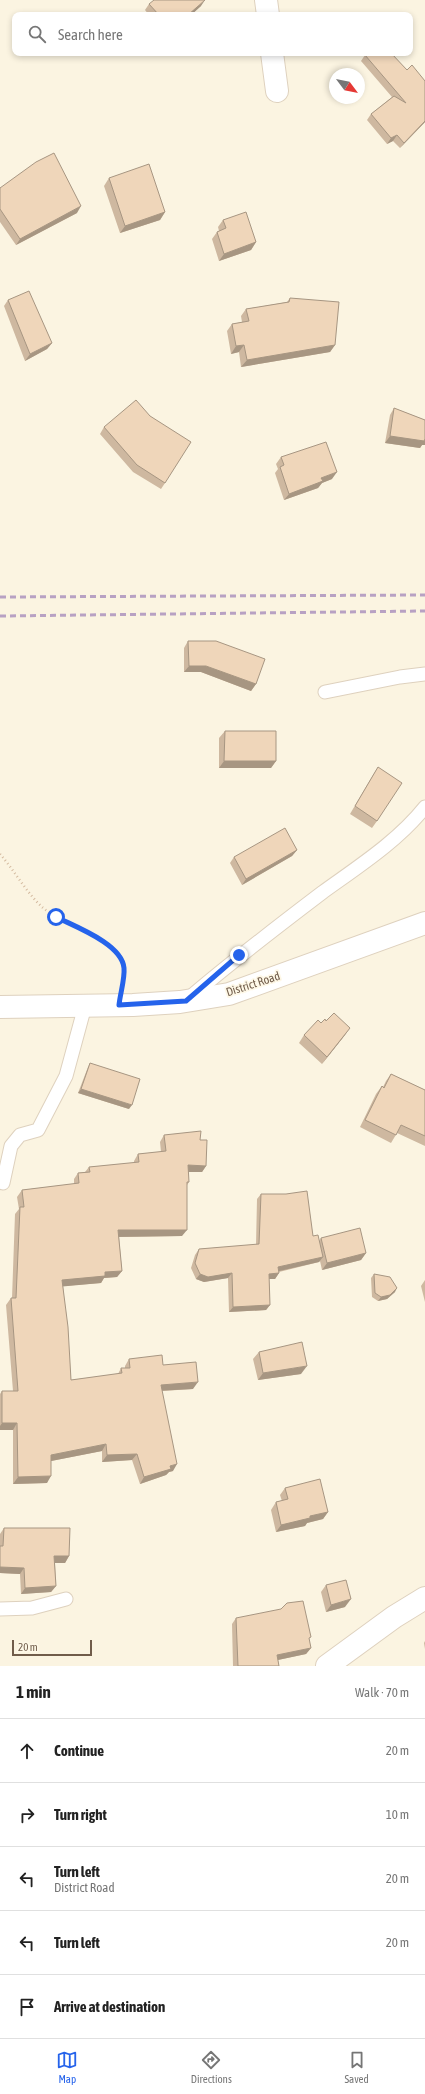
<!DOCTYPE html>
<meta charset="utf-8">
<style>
:root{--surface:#fff;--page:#f6f6f6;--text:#222;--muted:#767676;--line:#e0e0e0;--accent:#2563eb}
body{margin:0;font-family:"Asap Condensed",sans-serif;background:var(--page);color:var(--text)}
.compass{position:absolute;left:329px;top:68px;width:36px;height:36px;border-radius:50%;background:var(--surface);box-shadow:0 2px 6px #0003;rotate:122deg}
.scale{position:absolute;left:12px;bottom:10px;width:80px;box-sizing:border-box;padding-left:4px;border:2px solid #705c4a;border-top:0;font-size:11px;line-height:14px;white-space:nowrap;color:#705c4a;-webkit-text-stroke:3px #fef8e7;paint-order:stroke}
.stop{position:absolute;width:12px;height:12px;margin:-9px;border:3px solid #2563eb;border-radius:50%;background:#fff}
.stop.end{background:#2563eb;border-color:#fff;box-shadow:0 1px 4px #0008}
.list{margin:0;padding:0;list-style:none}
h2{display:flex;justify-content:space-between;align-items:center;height:52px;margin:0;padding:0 16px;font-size:17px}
h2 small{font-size:13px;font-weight:400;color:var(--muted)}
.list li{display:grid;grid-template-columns:26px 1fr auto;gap:12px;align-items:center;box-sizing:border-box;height:64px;padding:0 16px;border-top:1px solid var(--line)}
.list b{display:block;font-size:15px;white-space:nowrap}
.list p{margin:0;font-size:13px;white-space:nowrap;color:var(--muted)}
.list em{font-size:13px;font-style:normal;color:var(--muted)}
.icon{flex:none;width:22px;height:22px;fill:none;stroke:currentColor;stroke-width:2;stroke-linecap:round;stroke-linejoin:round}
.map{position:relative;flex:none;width:425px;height:1666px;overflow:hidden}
.search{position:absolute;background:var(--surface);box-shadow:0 2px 6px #0003;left:12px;right:12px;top:12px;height:44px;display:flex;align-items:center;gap:10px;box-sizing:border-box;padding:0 14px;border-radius:8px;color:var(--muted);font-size:15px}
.sheet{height:372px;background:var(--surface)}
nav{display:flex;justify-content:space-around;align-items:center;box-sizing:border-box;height:56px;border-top:1px solid var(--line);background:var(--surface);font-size:11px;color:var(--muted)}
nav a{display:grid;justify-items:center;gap:2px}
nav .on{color:var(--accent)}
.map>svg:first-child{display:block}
</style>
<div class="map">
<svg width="425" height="1666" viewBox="0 0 425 1666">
<rect width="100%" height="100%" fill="#fbf4e1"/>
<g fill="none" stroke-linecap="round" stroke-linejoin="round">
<defs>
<path id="service" d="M325 692 400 677 425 674
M188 999C232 961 277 927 323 892 359 866 398 841 425 807
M3 1183 11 1146 20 1135 38 1130 66 1076 85 1006
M0 1609 32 1608 66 1599"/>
<path id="minor" d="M266 0 268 15
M272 53 277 91
M0 1007 133 1005 180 1002 229 994 425 923
M327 1666 394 1617 425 1598"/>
</defs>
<!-- service casing -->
<use href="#service" stroke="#ded1be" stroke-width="15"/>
<!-- minor casing -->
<use href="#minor" stroke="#ded1be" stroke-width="24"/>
<!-- path -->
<path stroke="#d3b99e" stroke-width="2.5" stroke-dasharray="1 3" stroke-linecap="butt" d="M0 854C14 870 26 892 42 907 60 923 114 940 122 959 125 966 124 973 122 980"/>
<!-- service -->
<use href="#service" stroke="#fff" stroke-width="13"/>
<!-- minor -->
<use href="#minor" stroke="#fff" stroke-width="22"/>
<!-- rail -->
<path stroke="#b8a1c3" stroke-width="3" stroke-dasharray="6 4" stroke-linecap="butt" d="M0 597 425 595
M0 616 425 611"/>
</g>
<!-- wall -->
<path fill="#ceb8a0" d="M149 4 201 6 191 15H149L145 10Z
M365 55 425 122 400 148 393 141 387 144 367 120 371 114 392 97 361 61Z
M109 178 165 212 160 220 120 233 104 186Z
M0 188 77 213 16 245 0 222Z
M223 220 256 242 251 250 219 261 212 239 217 232 219 231 218 227Z
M290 298 335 345 330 352 241 367 239 352 231 354 227 331 232 324 242 322 241 316 246 309 287 302Z
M8 300 52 343 47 349 25 361 4 306Z
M394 408 425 420V445H422L420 448 385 443 390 415Z
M104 427 165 483 161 489 133 472 100 434Z
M281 457 332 479 322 483 318 488 284 500 275 473 278 469 276 464Z
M188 641 256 684 251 691 201 672H184V648Z
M225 731 276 761 271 768H219V738Z
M378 767 377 821 372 828 350 814 373 775Z
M297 850 292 856 242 885 230 863 234 857Z
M326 1021 345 1035 322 1064 299 1043 304 1035 321 1023Z
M90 1063 129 1109 78 1093 88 1067Z
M391 1074 425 1090V1146L397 1133 391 1143 360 1127 376 1094 382 1086 383 1087 386 1081Z
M164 1135 200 1140 206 1166 202 1172H188L189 1182 187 1185 182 1236 119 1237 122 1271 117 1277 104 1278 101 1283 63 1286 71 1380 118 1374 121 1368H125V1366L129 1359 163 1365 193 1389 162 1391 173 1471 169 1472 166 1475 140 1484 132 1460 102 1462V1451L51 1461 47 1483 13 1484V1430H0V1394L2 1391H13L6 1305 11 1298H12L15 1214 19 1209 17 1197 22 1190 74 1184V1179L78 1173 85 1172 89 1167 134 1163V1161L138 1154 161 1152 160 1142Z
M261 1194 319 1241 321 1238 366 1253 361 1260 322 1270 320 1261 319 1262 279 1272V1273L275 1279H269L270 1305 266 1310 229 1312 228 1278 204 1282 196 1279 191 1268 195 1255 199 1249 256 1245 257 1199Z
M374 1274 395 1292 387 1299 378 1301 372 1297 371 1278Z
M425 1280V1302L421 1286Z
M259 1352 301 1374 258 1380 253 1359Z
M285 1488 328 1512 323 1519 307 1523 305 1526 276 1532 271 1510 276 1502 282 1501 280 1495Z
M4 1528 69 1556 65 1563H55L56 1586 51 1592 21 1594 20 1574 0 1573V1534Z
M326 1585 345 1607 326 1612 321 1592Z
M236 1618 309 1640 311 1648 306 1654 278 1660 279 1666H233L232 1624Z
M425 1641V1649L424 1643Z"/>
<!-- shaded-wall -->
<path fill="#a79682" d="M205 0 201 6 191 15H188Z
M425 121V122L400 148 404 143Z
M397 135 393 141 387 144 391 138Z
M81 206 77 213 16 245 20 239Z
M165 212 160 220 120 233 125 226Z
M256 242 251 250 219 261 224 254Z
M52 343 47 349 25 361 30 354Z
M244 345 239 352 231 354 236 346Z
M335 345 330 352 241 367 247 360Z
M390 436 425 439V445H422L420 448 385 443Z
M337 472 332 479 322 483 318 488 284 500 289 494 321 478Z
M189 666H206L256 684 251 691 201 672H184Z
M224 761H276L271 768H219Z
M297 850 292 856 242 885 246 879Z
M350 1028 345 1035 322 1064 327 1057Z
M81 1089 132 1105 129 1109 78 1093Z
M188 1165 206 1166 202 1172H183Z
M118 1230H187L182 1236 113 1237Z
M366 1253 361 1260 322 1270 327 1263Z
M323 1257 319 1262 275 1272 278 1267Z
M122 1271 117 1277 104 1278 101 1283 57 1287 62 1280 105 1272Z
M232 1273 228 1278 204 1282 196 1279 200 1274Z
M279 1273 275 1279H265L269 1274Z
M397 1288 395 1292 387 1299 378 1301 381 1297Z
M270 1305 266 1310 229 1312 233 1307Z
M307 1366 301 1374 258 1380 263 1373Z
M198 1382 193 1389 156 1391 161 1385Z
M2 1423H17L13 1430H0V1426Z
M106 1444 102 1451 46 1462 51 1455Z
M137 1454 132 1460 102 1462 107 1455Z
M177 1464 173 1471 169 1472 166 1475 140 1484 144 1477 170 1466Z
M51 1476 47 1483 13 1484 18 1477Z
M328 1512 323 1519 307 1523 305 1526 276 1532 281 1525 310 1516Z
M54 1556H69L65 1563H50Z
M0 1567 24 1568 20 1574 0 1573Z
M56 1586 51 1592 21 1594 25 1588Z
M351 1599 345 1607 326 1612 331 1605Z
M311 1648 306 1654 273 1661 277 1655Z"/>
<!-- building -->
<path fill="#efd6ba" stroke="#a79682" d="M154 0H205L188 15H159L149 4Z
M367 53H391L407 70 412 65 425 81V121L404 143 397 135 391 138 371 114 394 96 406 103 365 55Z
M54 153 81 206 20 239 0 209V188L36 162Z
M149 164 165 212 125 226 109 178Z
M246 212 256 242 224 254 217 232 226 228 223 220Z
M29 291 52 343 30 354 8 300Z
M290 298 339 302 335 345 247 360 244 345 236 346 232 324 249 321 246 309 289 302Z
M136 400 150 416 191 442 165 483 137 465 104 427Z
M394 408 425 420V439L424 441 390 436Z
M326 442 337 472 321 478 323 481 289 494 280 467 284 465 281 457Z
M188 641H216L265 659 256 684 206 666H189Z
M225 731H276V761H224Z
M378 767 402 783 377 821 355 806Z
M285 828 297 850 246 879 234 857Z
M334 1013 350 1028 327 1057 304 1035 318 1020 321 1023 325 1019 326 1021Z
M90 1063 140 1079 132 1105 81 1089Z
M391 1074 425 1090V1136L401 1125 396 1135 365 1120 382 1086 384 1088Z
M201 1131 200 1140H207L206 1166 188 1165 189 1182H187V1230H118L122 1271 105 1272V1276L62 1280 68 1327 71 1380 122 1373 121 1368H130L129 1359 162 1355 163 1365 196 1362 198 1382 161 1385 177 1464 170 1466 171 1469 144 1477 137 1454 107 1455 106 1444 51 1455V1476L18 1477 17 1423H2V1391H18L11 1298H16L20 1207H24L22 1190 79 1183 78 1173 90 1172 89 1167 139 1162 138 1154 166 1151 164 1135Z
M307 1191 313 1236 318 1235 323 1257 278 1267 279 1273 269 1274 270 1305 233 1307 232 1273 208 1277 200 1274 195 1263 199 1249 259 1244 261 1194H286Z
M360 1228 366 1253 327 1263 321 1238Z
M374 1274 390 1277 397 1288 390 1295 381 1297 375 1293Z
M302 1342 307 1366 263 1373 259 1352Z
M320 1479 328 1512 310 1516V1518L281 1525 276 1502 288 1499 285 1488Z
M4 1528H70L69 1556H54L56 1586 25 1588 24 1568 0 1567V1546H3Z
M346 1580 351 1599 331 1605 326 1585Z
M303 1601 311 1637 309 1638 311 1648 277 1655 279 1666H238L236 1618 281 1609 287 1603Z"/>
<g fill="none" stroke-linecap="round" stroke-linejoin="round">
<!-- route -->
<path stroke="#2563eb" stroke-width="5" d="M56 917C76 927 122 944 124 968 125 979 120 994 119 1005L186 1001 239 955"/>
</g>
<g text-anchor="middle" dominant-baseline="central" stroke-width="3.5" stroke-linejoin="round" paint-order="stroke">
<!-- street labels -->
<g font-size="12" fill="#705c4a" stroke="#fef8e7">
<text transform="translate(253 984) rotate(-18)">District Road</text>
</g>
</g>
</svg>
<svg class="compass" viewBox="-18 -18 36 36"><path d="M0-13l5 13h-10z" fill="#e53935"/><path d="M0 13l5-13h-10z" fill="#767676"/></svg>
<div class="scale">20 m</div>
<div class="stop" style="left:56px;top:917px"></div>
<div class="stop end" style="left:239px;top:955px"></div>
<div class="search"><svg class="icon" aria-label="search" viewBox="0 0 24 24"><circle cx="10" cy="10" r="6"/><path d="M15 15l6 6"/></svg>Search here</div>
</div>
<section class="sheet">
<h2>1 min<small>Walk · 70 m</small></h2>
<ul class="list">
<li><svg class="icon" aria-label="ahead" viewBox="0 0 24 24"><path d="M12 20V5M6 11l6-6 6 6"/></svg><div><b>Continue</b></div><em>20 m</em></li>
<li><svg class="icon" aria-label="right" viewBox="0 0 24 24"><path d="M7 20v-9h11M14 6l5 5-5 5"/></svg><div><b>Turn right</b></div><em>10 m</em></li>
<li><svg class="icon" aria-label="left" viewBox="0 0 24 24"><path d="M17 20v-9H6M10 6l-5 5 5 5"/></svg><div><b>Turn left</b><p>District Road</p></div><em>20 m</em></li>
<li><svg class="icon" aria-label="left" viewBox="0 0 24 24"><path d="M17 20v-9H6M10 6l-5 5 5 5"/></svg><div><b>Turn left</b></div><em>20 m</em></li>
<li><svg class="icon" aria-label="arrive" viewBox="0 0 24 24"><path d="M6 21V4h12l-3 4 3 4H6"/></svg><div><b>Arrive at destination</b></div></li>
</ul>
</section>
<nav>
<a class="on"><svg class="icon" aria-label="map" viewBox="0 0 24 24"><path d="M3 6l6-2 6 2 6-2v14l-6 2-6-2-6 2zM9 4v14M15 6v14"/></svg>Map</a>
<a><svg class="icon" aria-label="directions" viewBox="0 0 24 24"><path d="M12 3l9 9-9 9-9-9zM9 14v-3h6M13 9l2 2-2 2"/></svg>Directions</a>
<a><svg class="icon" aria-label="saved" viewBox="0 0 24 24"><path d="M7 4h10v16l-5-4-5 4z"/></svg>Saved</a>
</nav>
